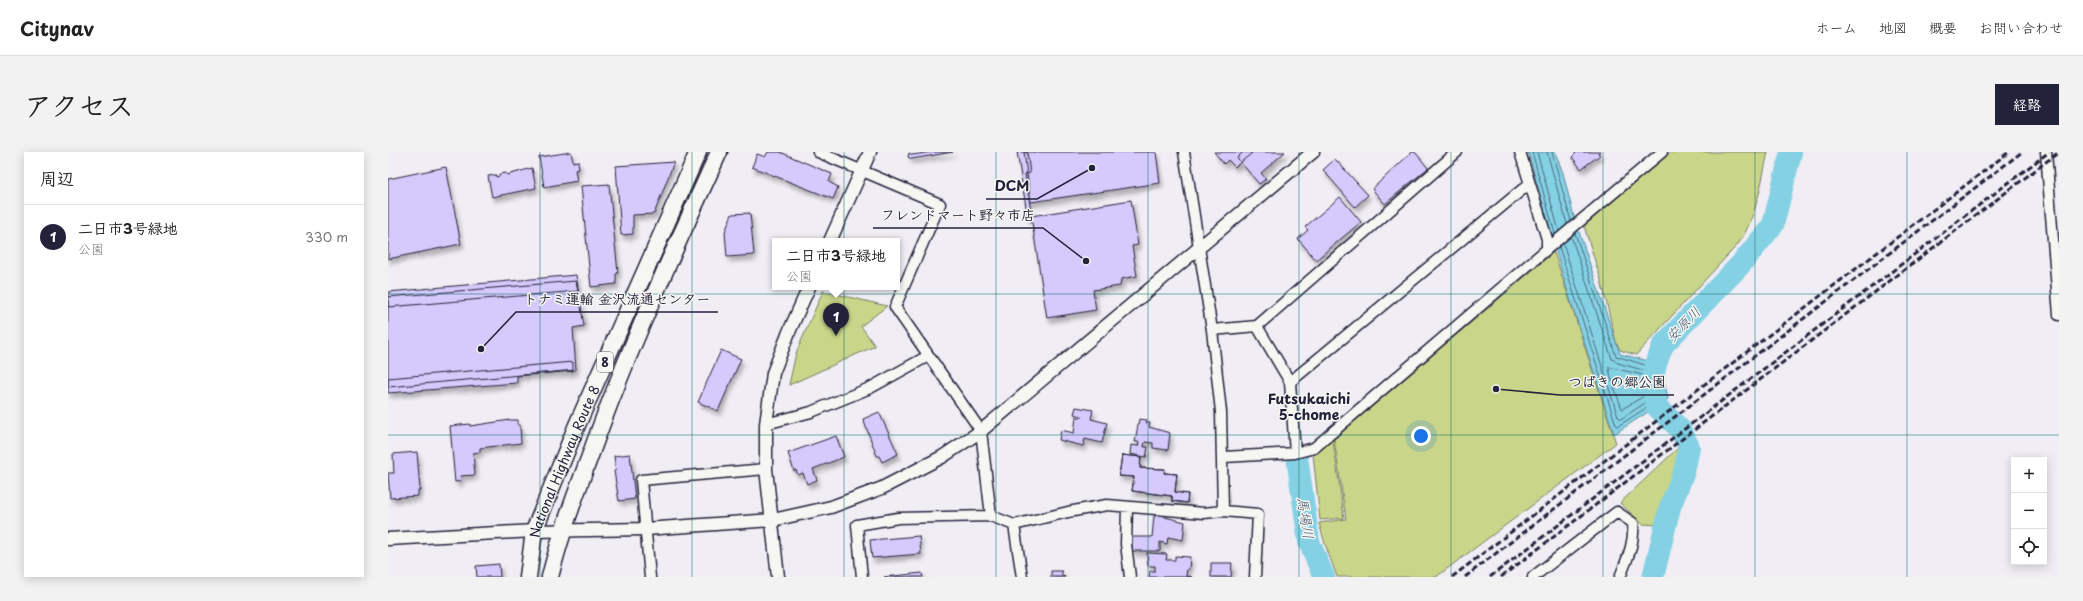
<!DOCTYPE html>
<html lang="ja">
<meta charset="utf-8">
<style>
:root{--surface:#fff;--page:#f2f2f2;--text:#222;--muted:#767676;--line:#e0e0e0;--accent:#22223b}
body{margin:0;font-family:"Playpen Sans","Klee One",sans-serif;background:var(--page);color:var(--text)}
.controls{position:absolute;right:12px;bottom:12px;display:grid;overflow:hidden;border-radius:0px;box-shadow:0 2px 10px #0003}
.controls button{width:36px;height:36px;display:grid;place-items:center;padding:0;border:0;border-bottom:1px solid var(--line);background:var(--surface);color:var(--text);font:20px sans-serif}
.you{position:absolute;left:1033px;top:284px;width:14px;height:14px;margin:-10px;border:3px solid #fff;border-radius:50%;background:#1a73e8;box-shadow:0 0 0 6px #1a73e833}
.badge{display:grid;place-items:center;width:26px;height:26px;border-radius:50%;background:var(--accent);color:#fff;font-size:13px;font-weight:700}
.pin{position:absolute;translate:-50% -33px;filter:drop-shadow(0 1px 2px #0008)}
.pin::after{content:'';position:absolute;top:21px;width:14px;height:12px;background:inherit;clip-path:polygon(0 0,100% 0,50% 100%)}
.popup{position:absolute;left:384px;top:86px;width:128px;height:52px;box-sizing:border-box;display:grid;place-content:center;border-radius:0px;background:var(--surface);filter:drop-shadow(0 1px 3px #0005);font-size:13px;white-space:nowrap;color:var(--muted)}
.popup b{font-size:15px;color:var(--text)}
.popup::after{content:'';position:absolute;left:50%;top:100%;margin-left:-8px;border:8px solid transparent;border-top-color:var(--surface)}
.list{margin:0;padding:0;list-style:none}
h2{display:flex;justify-content:space-between;align-items:center;height:52px;margin:0;padding:0 16px;font-size:17px}
h2 small{font-size:13px;font-weight:400;color:var(--muted)}
.list li{display:grid;grid-template-columns:26px 1fr auto;gap:12px;align-items:center;box-sizing:border-box;height:64px;padding:0 16px;border-top:1px solid var(--line)}
.list b{display:block;font-size:15px;white-space:nowrap}
.list p{margin:0;font-size:13px;white-space:nowrap;color:var(--muted)}
.list em{font-size:13px;font-style:normal;color:var(--muted)}
.icon{flex:none;width:22px;height:22px;fill:none;stroke:currentColor;stroke-width:2;stroke-linecap:round;stroke-linejoin:round}
.map{position:relative;flex:none;width:1671px;height:425px;overflow:hidden;border-radius:0px}
header{display:flex;align-items:center;gap:24px;box-sizing:border-box;height:56px;padding:0 20px;background:var(--surface);border-bottom:1px solid var(--line)}
header strong{font-size:19px}
nav{display:flex;gap:22px;margin-inline-start:auto;font-size:14px}
.intro{display:flex;align-items:center;justify-content:space-between;box-sizing:border-box;height:96px;padding:0 24px}
h1{margin:0;font-size:28px}
.button{padding:10px 18px;border-radius:0px;background:var(--accent);color:#fff;font-size:14px;font-weight:700}
main{display:flex;gap:24px;padding:0 24px}
aside{flex:1;background:var(--surface);border-radius:0px;box-shadow:0 2px 10px #0003}
.map>svg:first-child{display:block}
</style>
<header>
<strong>Citynav</strong>
<nav><a>ホーム</a><a>地図</a><a>概要</a><a>お問い合わせ</a></nav>
</header>
<div class="intro"><h1>アクセス</h1><a class="button">経路</a></div>
<main>
<aside>
<h2>周辺<small></small></h2>
<ul class="list">
<li><span class="badge">1</span><div><b>二日市3号緑地</b><p>公園</p></div><em>330 m</em></li>
</ul>
</aside>
<div class="map">
<svg width="1671" height="425" viewBox="0 0 1671 425">
<defs>
<filter id="shadow"><feDropShadow dx="2.5" dy="4.5" stdDeviation="2" flood-color="#0004"/></filter>
</defs>
<rect width="100%" height="100%" fill="#f0edf4"/>
<filter id="ink" filterUnits="userSpaceOnUse"><feTurbulence type="fractalNoise" baseFrequency=".025" numOctaves="2"/><feDisplacementMap in="SourceGraphic" scale="8" xChannelSelector="R" yChannelSelector="G"/><feConvolveMatrix kernelMatrix="1 2 1 2 8 2 1 2 1" color-interpolation-filters="sRGB"/></filter>
<g filter="url(#ink)">
<!-- green -->
<path fill="#c9d689" stroke="#767c62" d="M1283 0H1380C1373 31 1369 64 1351 91L1248 203 1232 198 1228 190 1213 128 1196 74Z
M1166 100 1228 291 1048 425H949L937 392 931 371 958 367 946 287Z
M435 139 499 154 473 174 487 194 401 233 408 201Z
M945 288 956 366 932 368 925 302Z
M1292 294 1293 308 1277 349 1271 373 1254 372 1232 351Z"/>
<!-- water -->
<path fill="#85d1e4" stroke="#5d8ba0" d="M1140 0H1167L1175 21 1186 65 1232 202 1273 212 1280 247 1226 282 1178 134Z"/>
<g fill="none" stroke-linecap="round" stroke-linejoin="round">
<!-- shore -->
<path stroke="#4a687f" stroke-width="1" d="M1144 0 1167 82
M1149 0 1171 79
M1159 0 1179 72
M1164 0 1183 69
M1175 91 1230 265 1233 267 1269 243 1265 221 1230 211 1224 207 1183 84
M1171 95 1228 273 1230 274 1275 245 1270 217 1228 204 1187 81
M1221 215 1259 224 1263 240 1234 257 1224 229Z"/>
<!-- river -->
<path stroke="#85d1e4" stroke-width="22" d="M909 305 921 390 936 425
M1265 425 1282 355 1296 320 1301 295 1292 277 1269 255 1264 231 1268 212 1275 193 1353 112 1385 73 1403 0"/>
</g>
<!-- building -->
<path fill="#d6c9fb" stroke="#22223b" filter="url(#shadow)" d="M183 0 185 10 190 9 191 17 187 18 189 29 156 35 151 5Z
M380 0H392L444 22 441 30 450 35 445 47 364 15 369 2 377 5Z
M543 0H565L524 7 520 5 521 1 525 3Z
M629 0H639L642 21 637 22 644 66 640 67Z
M636 0H768L772 31 643 50Z
M826 0H863L864 1 847 15 840 8 836 12Z
M855 0H897L873 21 878 27 871 32 849 6Z
M1024 0H1027L1040 16 997 52 984 37Z
M1187 0H1212L1210 1 1212 3 1193 17 1184 5 1188 1Z
M947 7 980 43 967 55 935 18Z
M286 10 266 62 245 63V82L233 83 228 14Z
M58 15 73 92 0 107V27Z
M144 16 148 36 104 45 100 24 108 23V25L112 24 111 22 118 21 119 23Z
M221 32 230 121 228 122V132L203 135 193 34Z
M952 45 973 70 928 108 910 87 920 78 917 75Z
M743 48 750 93 744 94 749 124 733 127 732 134 705 138 708 158 659 166 643 64Z
M362 61 366 103 339 105 337 80 344 62Z
M188 123 196 174 185 176 188 218 0 235V140Z
M188 129 190 139 0 155V145Z
M333 198 353 207 330 259 310 250Z
M185 210V219L129 224V231L0 241V226Z
M688 255 705 258 703 267 719 271 714 291 697 287 695 294 671 288 673 278 686 281 688 265 693 266V264L686 262Z
M491 260 510 302 494 310 491 304H489L475 267Z
M751 267 759 268 758 271H762L761 275 782 281 780 298 765 296V291L757 290 756 295H760L758 305 742 302 743 293 750 294 751 290H747Z
M122 268H130V273H132L133 291 92 296V300L85 301 87 323 72 324 73 329 67 330 62 274 82 272V274Z
M448 284 456 305 425 317 429 328 419 332 415 321 410 323 408 318 406 319 400 301Z
M29 300 32 338H30V344L2 346 0 321H6L5 302Z
M242 302 247 347 231 349 226 319 228 318 226 304Z
M734 303 753 305 752 316 777 317 776 321 789 322 787 340 800 342 799 351 784 349V344L744 339 746 325 731 324Z
M734 303 753 305 752 316 777 317 776 321 789 322 787 340 800 342 799 351 784 349V344L744 339 746 325 731 324Z
M769 360 777 362V365L797 370 795 388 780 385 779 392 772 390V399H744V385H764L766 364H768Z
M531 384 533 402 484 406 482 388Z
M759 401 779 402 778 408H787V404L802 405 801 417H799L798 424 804 425H761L762 419H767V414H760Z
M823 411H844L843 425H823Z
M111 412 112 425H89L88 414Z
M663 419H674V424L677 425H663Z
M534 421 535 425H496Z"/>
<g fill="none" stroke-linecap="round" stroke-linejoin="round">
<defs>
<path id="minor" d="M430 0 552 52 507 155 593 279 603 364
M1658 0 1671 163
M1159 97 1274 0
M824 178 869 174
M902 230 1141 32
M378 272 423 260 482 236 540 204
M907 301 926 296 1159 97V87L1132 0
M836 305 907 301 902 230 869 174 1069 0
M739 356 738 392 742 425
M835 359 870 362 867 425
M626 373 634 425
M262 425 253 328 378 317
M474 425 469 373 510 366 603 364 626 373 680 360 719 353 816 361 835 359 833 260 824 178 796 0
M1145 425 1229 360 1245 371C1247 391 1239 407 1232 425"/>
<path id="tertiary" d="M442 89 482 0
M0 387 146 379 257 377 385 368 443 355 494 336 554 305 593 279 925 0
M390 425 378 317V272L385 221 401 180 421 135"/>
<g id="trunk">
<path id="s1" d="M140 425 146 379 189 273 310 0"/>
<path d="M162 425C172 384 187 344 202 304 239 200 285 100 331 0"/>
</g>
</defs>
<!-- minor casing -->
<use href="#minor" stroke="#22223b" stroke-width="13"/>
<!-- tertiary casing -->
<use href="#tertiary" stroke="#22223b" stroke-width="15"/>
<!-- trunk casing -->
<use href="#trunk" stroke="#22223b" stroke-width="19"/>
<!-- minor -->
<use href="#minor" stroke="#f6f6f2" stroke-width="10"/>
<!-- tertiary -->
<use href="#tertiary" stroke="#f6f6f2" stroke-width="12"/>
<!-- trunk -->
<use href="#trunk" stroke="#f6f6f2" stroke-width="16"/>
<!-- rail -->
<path stroke="#22223b" stroke-width="3" stroke-dasharray="6 3" stroke-linecap="butt" d="M1064 425 1621 0
M1077 425 1634 0
M1102 425 1661 0
M1113 425 1671 0"/>
</g>
</g>
<!-- grid -->
<path fill="none" stroke="#0f766e" stroke-width="1" stroke-opacity="0.55" d="M152 0V425M304 0V425M456 0V425M608 0V425M760 0V425M911 0V425M1063 0V425M1215 0V425M1367 0V425M1519 0V425M0 142H1671M0 283H1671"/>
<g text-anchor="middle" dominant-baseline="central" stroke-width="3" stroke-linejoin="round" paint-order="stroke">
<!-- shield labels -->
<rect fill="#f6f6f2" stroke="#626272" stroke-width="1" x="209" y="200" width="16" height="20" rx="3"/>
<g font-size="12" font-weight="bold" fill="#22223b">
<text x="217" y="210">8</text>
</g>
<!-- street labels -->
<g font-size="13" fill="#22223b" stroke="#f6f6f2">
<text stroke="none"><textPath href="#s1" startOffset="122">National Highway Route 8</textPath></text>
</g>
<!-- water labels -->
<g font-size="14" font-style="italic" fill="#40576e" stroke="#f6f6f2">
<text transform="translate(1295 172) rotate(-46)">安原川</text>
<text transform="translate(918 366) rotate(81)">馬場川</text>
</g>
<!-- neighbourhood labels -->
<g font-size="14" font-weight="bold" fill="#22223b" stroke="#f6f6f2">
<text x="921" y="246">Futsukaichi<tspan x="921" dy="16">5-chome</tspan></text>
</g>
</g>
<!-- callouts -->
<path fill="none" stroke="#22223b" stroke-width="1.5" d="M704 16L649 47H598M698 109L655 76H485M93 197L128 160H330M1108 237L1172 243H1286"/>
<g fill="#22223b" stroke="#f6f6f2" stroke-width="1.5">
<circle cx="704" cy="16" r="4"/>
<circle cx="698" cy="109" r="4"/>
<circle cx="93" cy="197" r="4"/>
<circle cx="1108" cy="237" r="4"/>
</g>
<g font-size="14" text-anchor="middle" font-weight="bold" fill="#22223b" stroke="#f6f6f2" stroke-width="3" stroke-linejoin="round" paint-order="stroke">
<text x="624" y="39">DCM</text>
<text x="570" y="68">フレンドマート野々市店</text>
<text x="229" y="152">トナミ運輸 金沢流通センター</text>
<text x="1229" y="235">つばきの郷公園</text>
</g>
</svg>
<div class="controls">
<button>+</button>
<button>−</button>
<button><svg class="icon" aria-label="locate" viewBox="0 0 24 24"><circle cx="12" cy="12" r="6"/><path d="M12 2v4M12 18v4M2 12h4M18 12h4"/></svg></button>
</div>
<div class="you"></div>
<div class="pin badge" style="left:448px;top:184px">1</div>
<div class="popup"><b>二日市3号緑地</b>公園</div>
</div>
</main>
